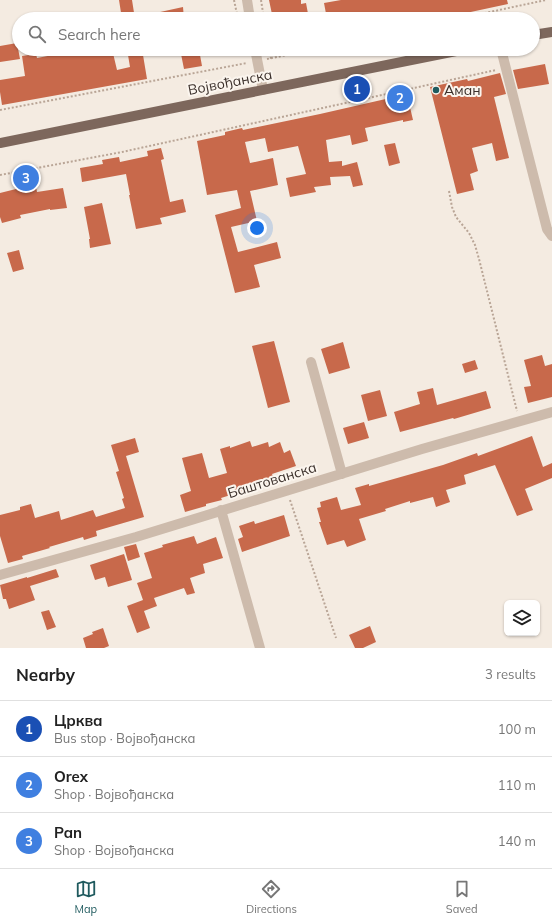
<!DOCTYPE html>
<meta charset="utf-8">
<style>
:root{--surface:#fff;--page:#f2f2f2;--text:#222;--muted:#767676;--line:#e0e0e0;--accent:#1f5a5e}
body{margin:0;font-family:Mulish,sans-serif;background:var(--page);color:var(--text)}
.controls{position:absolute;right:12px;bottom:12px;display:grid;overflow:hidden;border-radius:6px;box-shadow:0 1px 3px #0004}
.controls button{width:36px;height:36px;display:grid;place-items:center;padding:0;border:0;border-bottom:1px solid var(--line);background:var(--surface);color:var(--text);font:20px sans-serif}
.you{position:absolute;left:257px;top:228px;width:14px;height:14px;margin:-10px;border:3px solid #fff;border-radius:50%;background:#1a73e8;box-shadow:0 0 0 6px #1a73e833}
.badge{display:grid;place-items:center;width:26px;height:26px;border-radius:50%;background:var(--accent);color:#fff;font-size:13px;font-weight:700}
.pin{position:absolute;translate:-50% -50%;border:2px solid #fff;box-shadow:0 1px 4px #0006}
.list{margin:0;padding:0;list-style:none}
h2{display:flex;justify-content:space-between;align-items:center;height:52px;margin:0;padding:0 16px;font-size:17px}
h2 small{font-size:13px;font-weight:400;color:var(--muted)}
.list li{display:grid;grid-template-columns:26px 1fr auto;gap:12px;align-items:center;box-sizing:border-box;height:56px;padding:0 16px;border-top:1px solid var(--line)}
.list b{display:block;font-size:15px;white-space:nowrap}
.list p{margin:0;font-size:13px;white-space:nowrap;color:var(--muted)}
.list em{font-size:13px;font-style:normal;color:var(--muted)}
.icon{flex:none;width:22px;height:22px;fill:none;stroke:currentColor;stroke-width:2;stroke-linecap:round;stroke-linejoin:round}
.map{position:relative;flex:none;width:552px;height:648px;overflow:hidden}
.search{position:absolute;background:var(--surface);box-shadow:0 1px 3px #0004;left:12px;right:12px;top:12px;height:44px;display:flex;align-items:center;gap:10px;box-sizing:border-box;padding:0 14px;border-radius:22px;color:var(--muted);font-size:15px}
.sheet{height:220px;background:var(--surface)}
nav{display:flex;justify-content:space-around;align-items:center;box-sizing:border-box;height:56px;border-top:1px solid var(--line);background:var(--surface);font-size:11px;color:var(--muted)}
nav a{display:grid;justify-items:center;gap:2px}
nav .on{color:var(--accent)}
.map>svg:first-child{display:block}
</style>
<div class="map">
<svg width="552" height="648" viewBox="0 0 552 648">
<rect width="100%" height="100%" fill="#f4ebe1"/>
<!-- building -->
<path fill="#c8694b" d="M119 0H132L135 19H122Z
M269 0H301V4L306 3 309 19H273Z
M341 0H507L508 4 452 16V18L444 19H327L324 3Z
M183 7 184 19H151V14Z
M17 43 20 59 0 62V46Z
M74 49H112L117 70 130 67 127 49H142L147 79 2 105 0 92V80L25 76 22 56 36 54 37 58 74 51Z
M180 49H192L193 56 200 55 202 66 184 69Z
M545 64 549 84 518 89 513 70Z
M500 73 506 94 494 97 509 158 496 161 492 143 472 148 478 171 470 174 474 190 457 194 430 87 467 79 468 81Z
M412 93 414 102 409 103 413 120 403 122V120L365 128 368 141 352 145 350 135 326 140 329 162 342 161V166L357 162 363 185 353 187 350 176 330 177 331 185 314 187 316 192 290 197 286 178 306 174 298 146 268 152 265 138 245 142 250 163 273 158 278 185 250 191 257 221 231 227 238 252 277 242 281 258 254 265 260 287 235 293 215 215 241 208 237 190 207 195 197 141 225 135V132L242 128 243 130 320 114Z
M395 143 400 163 389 166 384 145Z
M161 148 164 159 161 160 170 202 183 199 186 212 160 218 162 224 136 229 129 195H130L126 174 82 182 80 168 103 164 102 160 119 157 120 162 148 156 147 151Z
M33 171 37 192 63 188 67 208 50 210V209L20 215 21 218 2 223 0 217V193L20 188 17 175Z
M102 203 111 244 90 248 89 239H90L84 207Z
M19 250 24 269 13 272 7 253Z
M274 341 290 402 268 408 252 346Z
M343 342 350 368 329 374 321 349Z
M542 355 545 366 552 364V397L528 403 524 387 531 386 524 360Z
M475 360 478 369 465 373 462 364Z
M433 388 437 405 486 391 491 408 454 419 453 418 400 432 394 412 420 404 417 392Z
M380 390 387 416 368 421 361 395Z
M364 422 369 438 348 444 343 428Z
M532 436 543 467 552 463V478L525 489 533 510 517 516 495 465 464 475 466 484 446 490 450 502 436 507 433 497 410 503V501L385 509 386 511 359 519 366 540 347 547 344 540 327 545 319 522H321L317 508 321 507 320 502 337 497 341 510 361 505 355 488 369 484V486L443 465 477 453 478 456Z
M135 438 139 452 126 456 144 517 96 531 97 536 84 540 83 537 49 547 50 548 22 556 23 559 8 563 0 536V515L20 510V507L31 504 35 518 59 511 61 520 93 510 96 517 125 508 122 499 124 498 116 472 119 471 111 445Z
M250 441 252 447 268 442 269 447 280 442 284 453 290 450 296 466 272 474 275 481 221 498 222 500 206 504V506L185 512 180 495 191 491 182 458 202 453 209 478 227 473 220 449 230 446V448Z
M284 515 290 536 242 552 238 539 243 537 239 526 254 521 255 524Z
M194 536 197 544 216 537 223 558 203 564 205 573 190 578 195 593 187 595 184 588 154 598 157 606 144 611 150 628 137 633 127 606 143 600 137 583 152 578 144 553 163 547 162 545Z
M136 544 140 557 128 561 124 547Z
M124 554 132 580 108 587 105 577 95 580 90 565Z
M56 569 59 577 30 586 35 600 9 609 6 599H3L0 585 27 577V578Z
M49 610 56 627 47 630 41 612Z
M370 626 376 642 363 648H355L349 635Z
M103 628 109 646 104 648H86L83 638 93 634 92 632Z"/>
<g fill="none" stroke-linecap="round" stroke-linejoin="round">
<!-- path -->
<path stroke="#b9a596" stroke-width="2" stroke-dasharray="2 2" stroke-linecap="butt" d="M234 0 238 19
M261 0 264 19
M457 19 546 0
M269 49 271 59
M267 59 317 49
M0 110 247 63
M0 175 122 152 496 70
M449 191 452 207 456 217 469 233 475 245 479 259 517 411
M290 500 336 638"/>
<!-- minor -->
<path stroke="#cdbbac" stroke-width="10" d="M247 0 250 19
M255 49 263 90
M501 49 547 229 552 236
M311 362 342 474
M221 510 260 648
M0 575 136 537 422 449 552 412"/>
<!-- major -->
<path stroke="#7d675c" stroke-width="10" d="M533 35 552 32
M0 143 466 49"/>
</g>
<!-- markers -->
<circle fill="#1f5a5e" stroke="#fbf5ee" stroke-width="1.5" cx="436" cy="90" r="4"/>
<g text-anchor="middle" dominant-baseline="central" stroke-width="4" stroke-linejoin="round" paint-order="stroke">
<!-- street labels -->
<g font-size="14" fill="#3b302b" stroke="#fbf5ee">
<text transform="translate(230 82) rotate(-11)">Војвођанска</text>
<text transform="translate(272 480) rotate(-17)">Баштованска</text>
</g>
<!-- poi labels -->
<g font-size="14" fill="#3b302b" stroke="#fbf5ee" text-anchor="start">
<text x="444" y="90">Аман</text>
</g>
</g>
</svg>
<div class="controls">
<button><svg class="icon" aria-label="layers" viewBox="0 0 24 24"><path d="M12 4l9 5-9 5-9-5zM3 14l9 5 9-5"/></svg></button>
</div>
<div class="you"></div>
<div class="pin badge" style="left:357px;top:89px;background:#1a4fb4">1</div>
<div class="pin badge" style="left:400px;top:98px;background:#3f7fe0">2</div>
<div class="pin badge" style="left:26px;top:178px;background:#3f7fe0">3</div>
<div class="search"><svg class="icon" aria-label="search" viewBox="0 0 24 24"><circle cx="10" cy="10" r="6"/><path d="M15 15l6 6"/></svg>Search here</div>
</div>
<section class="sheet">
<h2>Nearby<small>3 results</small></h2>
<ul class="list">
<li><span class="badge" style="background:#1a4fb4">1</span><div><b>Црква</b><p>Bus stop · Војвођанска</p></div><em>100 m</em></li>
<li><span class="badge" style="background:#3f7fe0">2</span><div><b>Orex</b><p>Shop · Војвођанска</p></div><em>110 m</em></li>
<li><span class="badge" style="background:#3f7fe0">3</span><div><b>Pan</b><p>Shop · Војвођанска</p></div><em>140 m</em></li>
</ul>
</section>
<nav>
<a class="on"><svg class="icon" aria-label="map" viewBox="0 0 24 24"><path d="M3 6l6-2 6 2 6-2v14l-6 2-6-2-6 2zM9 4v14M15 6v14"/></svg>Map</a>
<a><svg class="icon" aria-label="directions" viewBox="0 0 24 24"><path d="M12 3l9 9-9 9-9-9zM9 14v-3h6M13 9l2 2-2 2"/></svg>Directions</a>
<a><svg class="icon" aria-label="saved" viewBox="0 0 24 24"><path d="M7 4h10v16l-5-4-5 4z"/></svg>Saved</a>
</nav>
